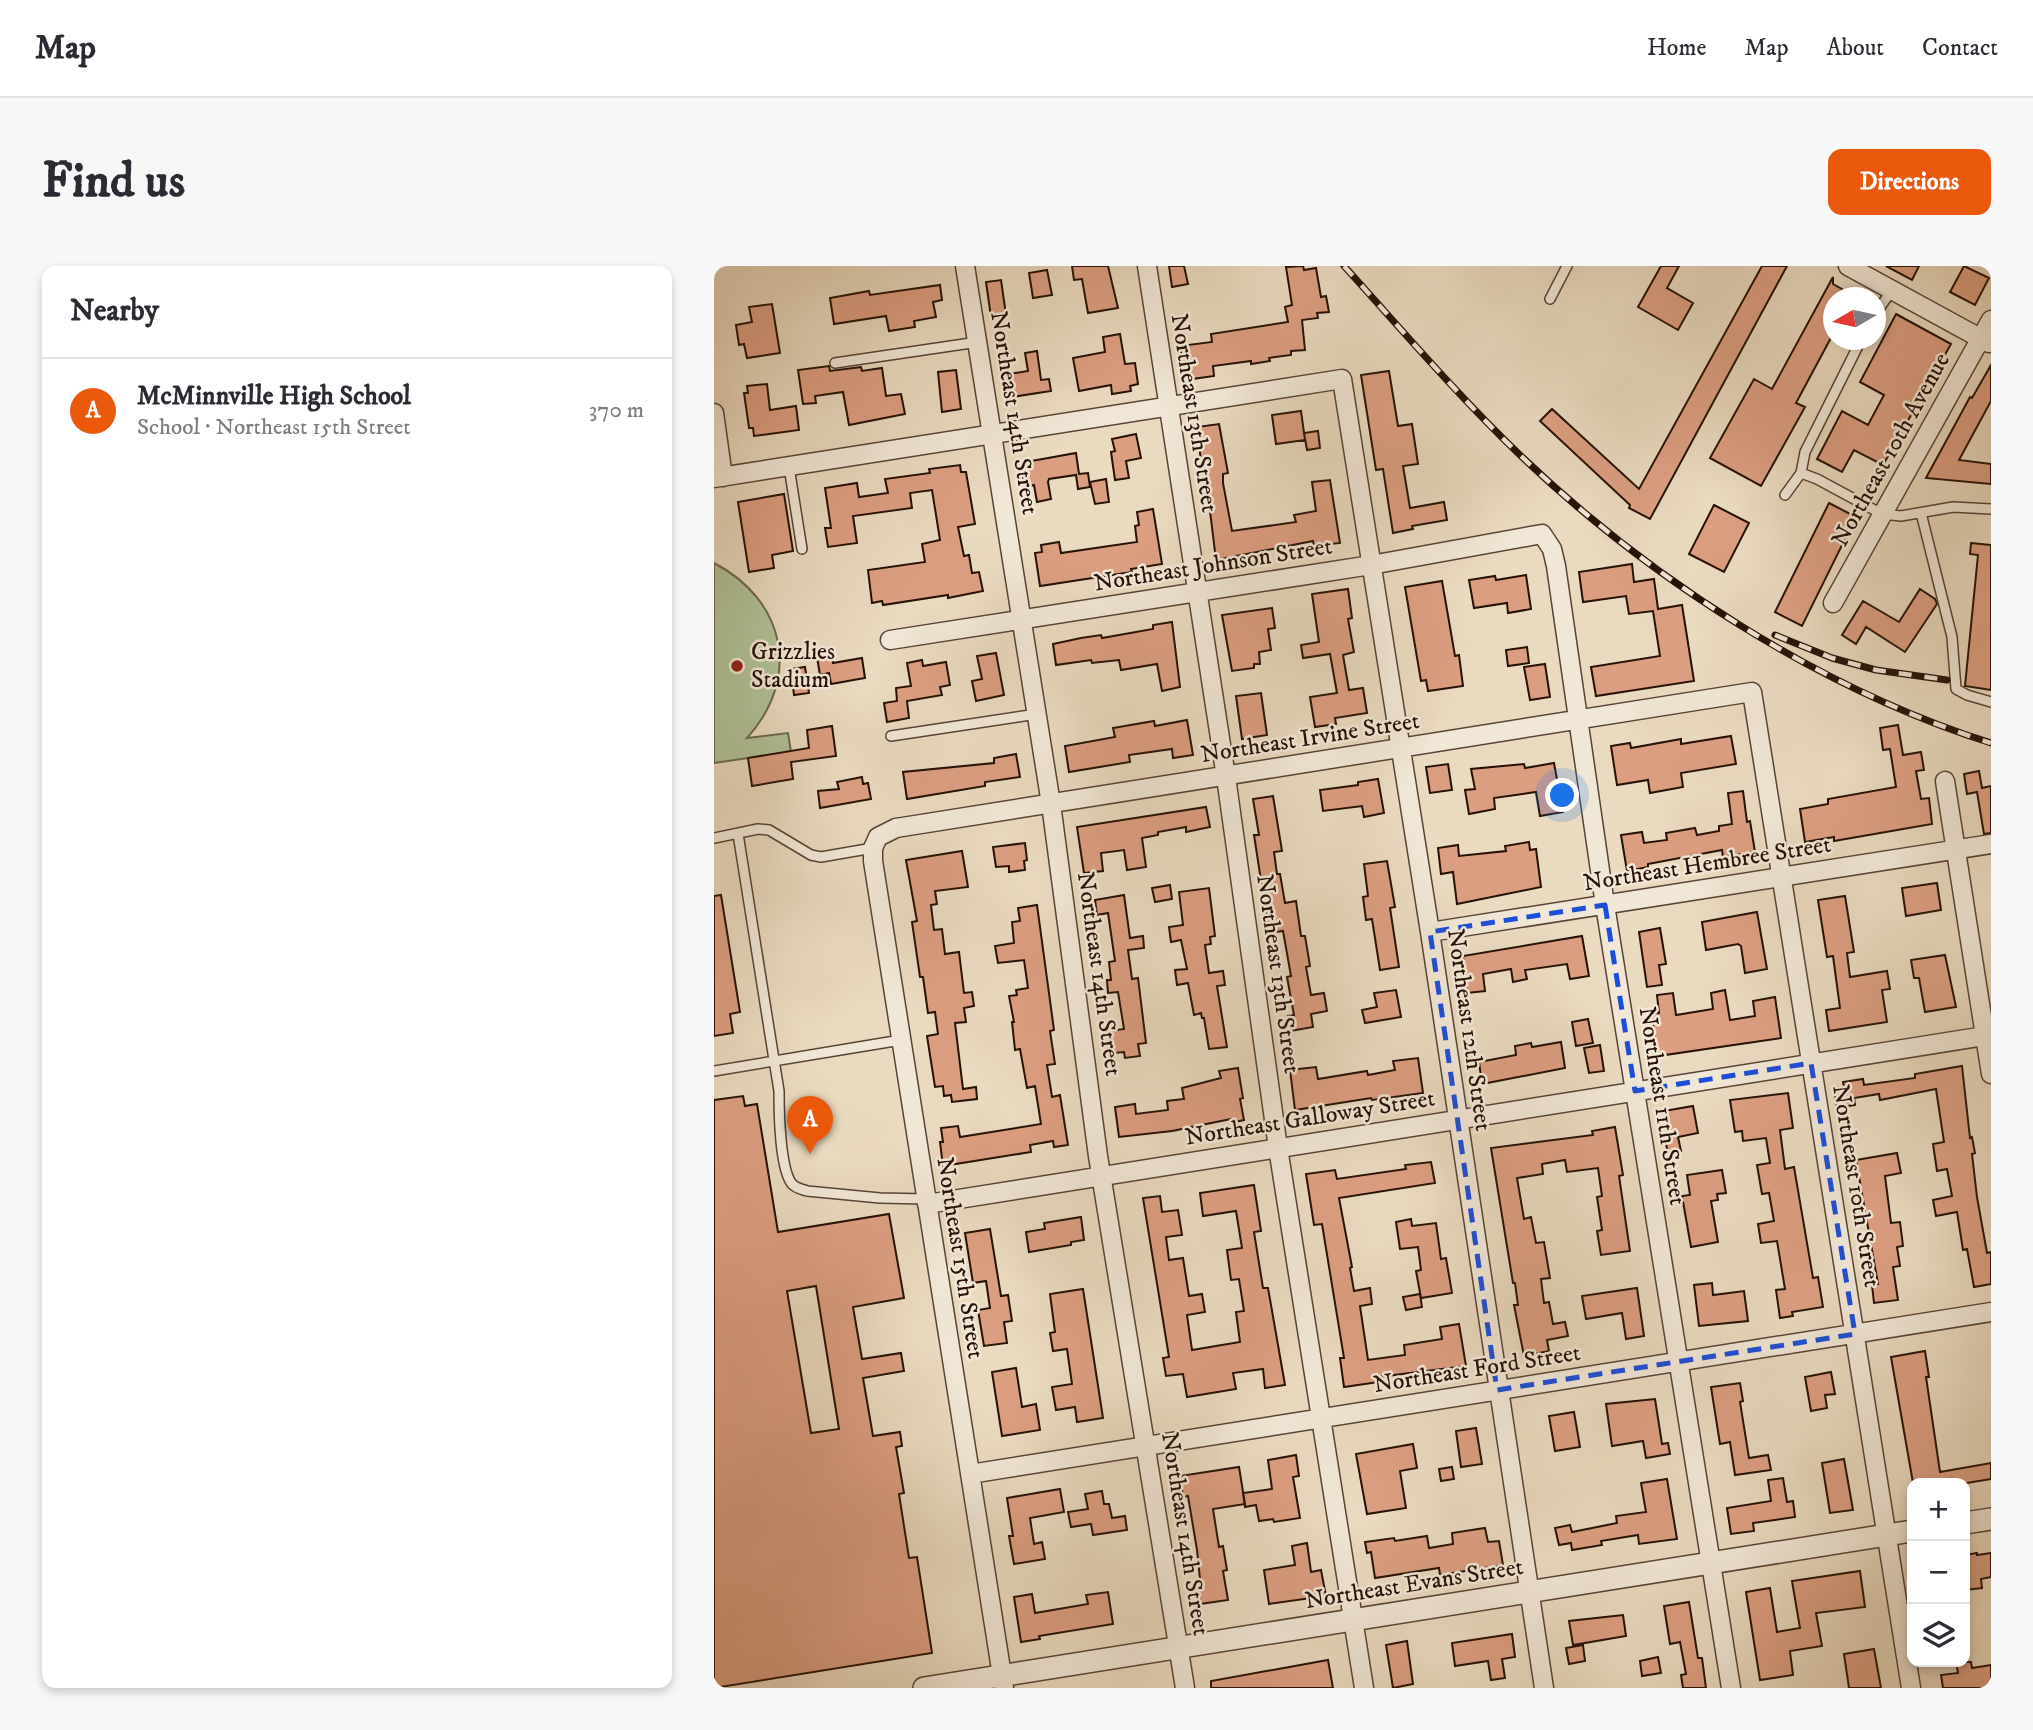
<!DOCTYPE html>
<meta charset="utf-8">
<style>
:root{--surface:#fff;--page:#f7f7f7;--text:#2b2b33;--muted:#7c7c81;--line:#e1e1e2;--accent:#ea580c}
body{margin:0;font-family:"IM FELL DW Pica",serif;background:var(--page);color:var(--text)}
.controls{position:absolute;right:21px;bottom:21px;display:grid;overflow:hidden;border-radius:14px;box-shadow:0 4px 10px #0003}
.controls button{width:63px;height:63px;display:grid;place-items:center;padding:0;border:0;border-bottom:2px solid var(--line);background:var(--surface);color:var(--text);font:35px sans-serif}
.compass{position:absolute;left:1109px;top:21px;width:63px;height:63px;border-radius:50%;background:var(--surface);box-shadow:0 4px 10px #0003;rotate:261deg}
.you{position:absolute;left:849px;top:530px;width:24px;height:24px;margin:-18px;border:5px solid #fff;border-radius:50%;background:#1a73e8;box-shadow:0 0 0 10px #1a73e833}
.badge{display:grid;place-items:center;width:46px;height:46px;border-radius:50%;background:var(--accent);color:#fff;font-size:23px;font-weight:700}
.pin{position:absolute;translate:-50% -58px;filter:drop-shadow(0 2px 4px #0008)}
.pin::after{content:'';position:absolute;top:37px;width:24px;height:21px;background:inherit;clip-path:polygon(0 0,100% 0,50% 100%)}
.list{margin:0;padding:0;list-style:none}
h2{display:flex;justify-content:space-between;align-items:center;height:91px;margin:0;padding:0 28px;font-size:30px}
h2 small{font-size:23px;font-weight:400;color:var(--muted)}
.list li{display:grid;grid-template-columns:46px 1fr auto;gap:21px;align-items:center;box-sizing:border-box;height:105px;padding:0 28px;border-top:2px solid var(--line)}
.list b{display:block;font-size:26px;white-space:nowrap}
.list p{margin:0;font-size:23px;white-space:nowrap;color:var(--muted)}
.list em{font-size:23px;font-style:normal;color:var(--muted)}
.icon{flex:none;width:38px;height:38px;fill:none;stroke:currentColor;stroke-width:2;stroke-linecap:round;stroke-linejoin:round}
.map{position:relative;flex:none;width:1277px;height:1422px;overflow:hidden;border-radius:14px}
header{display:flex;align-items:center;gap:42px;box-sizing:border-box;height:98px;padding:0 35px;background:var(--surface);border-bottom:2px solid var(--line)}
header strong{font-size:33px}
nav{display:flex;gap:38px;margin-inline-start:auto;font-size:24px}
.intro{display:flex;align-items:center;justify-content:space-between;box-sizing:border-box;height:168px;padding:0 42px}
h1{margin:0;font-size:49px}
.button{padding:18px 32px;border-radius:14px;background:var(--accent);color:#fff;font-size:24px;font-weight:700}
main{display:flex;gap:42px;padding:0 42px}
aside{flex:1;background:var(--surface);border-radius:14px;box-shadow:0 4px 10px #0003}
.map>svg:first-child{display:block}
</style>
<header>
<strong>Map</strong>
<nav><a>Home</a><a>Map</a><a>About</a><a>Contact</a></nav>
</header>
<div class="intro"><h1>Find us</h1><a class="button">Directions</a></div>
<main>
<aside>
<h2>Nearby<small></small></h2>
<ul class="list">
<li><span class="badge">A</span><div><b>McMinnville High School</b><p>School · Northeast 15th Street</p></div><em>370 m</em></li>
</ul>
</aside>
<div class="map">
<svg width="1277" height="1422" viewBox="0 0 1277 1422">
<rect width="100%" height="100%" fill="#eadac0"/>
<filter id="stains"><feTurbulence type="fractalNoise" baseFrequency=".00286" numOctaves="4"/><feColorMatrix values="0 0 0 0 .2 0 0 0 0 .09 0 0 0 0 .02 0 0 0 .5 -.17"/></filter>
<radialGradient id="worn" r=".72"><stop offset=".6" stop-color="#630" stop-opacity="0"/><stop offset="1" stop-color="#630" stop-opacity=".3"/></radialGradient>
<!-- green -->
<path fill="#b0c197" stroke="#6b694f" stroke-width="2" d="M0 297C71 334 88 411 33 472L74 467 77 486 0 497Z"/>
<!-- building -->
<path fill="#dc9e81" stroke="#261107" stroke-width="2" fill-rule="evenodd" d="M358 0H394L404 42 374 47 368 13 360 14Z
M455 0H470L474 18 458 21Z
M589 0 590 4 602 2 607 31 612 30 615 46 603 47 604 52 588 54 591 84 577 85V89L555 92 556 95 537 98V95L499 100 500 110 471 114 466 80 498 76 497 68 574 56 571 41 578 39 572 1Z
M947 0H965L953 22 979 37 964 64 924 41Z
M1048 0H1073L936 253 915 242 916 239 826 155 838 143 925 223Z
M1172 0H1205L1198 14Z
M1250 0 1275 12 1261 39 1236 26Z
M333 4 338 29 319 32 315 7Z
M1119 11V18L1144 32H1119V68L1082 137 1091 141 1047 220 996 192 1040 113 1058 123Z
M287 14 292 49 277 51 272 16Z
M226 19 228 34 219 36 222 51 200 55 201 61 175 65 172 50 120 58 116 32 155 25 156 29Z
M58 38 66 87 33 92 30 78 25 79 22 59 38 56 35 41Z
M1182 48 1237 78 1169 199 1140 184 1128 206 1103 193 1128 145 1154 159 1170 129 1146 116Z
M406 68 411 98 421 97 424 118 416 120 417 125 398 128 397 119 365 125 359 92 391 86 389 71Z
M323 85 327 114 335 113 337 125 298 131 295 108 314 105 311 87Z
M1277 99V135L1245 194 1277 198V218L1212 212 1256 131 1258 132Z
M115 100 116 105 147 101 148 105 168 102 172 130 187 128 191 148 135 159 129 126 101 130 102 137 89 138 84 104Z
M242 104 247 143 228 146 224 106Z
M675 105 684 160 698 158 704 198 689 200 696 242 730 236 733 254 698 260 699 263 679 267 669 203 662 204 647 109Z
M53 118 56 144 82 140 85 164 40 170 39 162H35L30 127H34L33 120Z
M587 145 591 174 562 178 558 149Z
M505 158 514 207 509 208V217L518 265 582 256 580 249 602 245 598 216 616 214 626 277 600 280 599 275 502 294 491 204H488L483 161Z
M604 165 606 182 593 184 590 167Z
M422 168 427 192 412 195 415 212 401 214 397 186 401 185 398 173Z
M362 187 365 208 374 207 376 221 364 223 362 209 335 213 334 216 337 233 323 236 320 219 310 221 306 197Z
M246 199 247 206H252L261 258 244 261 250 290 255 289 258 307 265 306 269 325 234 332V329L169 339 168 335 158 337 154 304 211 296 208 278 226 274 218 224 196 227 198 242 139 250 143 277 114 281 111 262H117L111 222 143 217 145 231 174 227 171 213 216 207 215 203Z
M392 213 395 236 381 238 376 216Z
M70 228 79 285 58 289 60 302 35 306 24 236Z
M1115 237 1142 251 1088 360 1061 346Z
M1000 239 1035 257 1010 306 975 288Z
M439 243 448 298 417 303 418 306 326 320 321 287 328 286 327 279 345 276 347 287 423 276 421 260 425 259 423 246Z
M1257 277 1277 279V424L1251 420 1264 289 1256 288Z
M918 298 920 316 940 313 944 343 968 339 980 415 882 430 877 401 946 390 939 345 915 348 912 330 869 336 865 306Z
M812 309 817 343 794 347 793 337 760 342 755 314 781 310 782 314Z
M728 315 741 390 745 389 749 420 714 425 712 414 707 415 691 321Z
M634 323 638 352 634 353 640 386 629 389 635 424 649 422 653 447 621 452 622 458 601 461 596 431 623 427 616 388 589 392 587 379 605 376 598 328Z
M1206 323 1221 333 1223 338 1191 386 1152 361 1142 378 1128 369 1149 335 1185 356Z
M558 342 561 362 554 363 557 384 545 386 546 398H540V402L518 405 508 349Z
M458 356 466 421 448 425 443 398 407 404 405 394 378 397 377 394 342 399 339 378 367 372 387 369 388 372 439 363V359Z
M813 381 815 397 794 400 792 384Z
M282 387 290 429 262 435 258 415 268 413 263 390Z
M118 389 119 397 148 392 151 412 117 418 115 407 106 409 103 391Z
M208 394 209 400 232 396 236 419 226 421 228 429 193 435 195 452 173 456 170 437 183 435 182 422 197 420 193 397Z
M831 398 836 431 816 434 810 401Z
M91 401 95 427 80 429 77 403Z
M547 427 553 469 528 473 522 430Z
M473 454 479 489 459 492 458 483 415 489 416 496 355 506 351 480 401 471 399 462 440 455 441 460Z
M1184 459 1189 489 1207 486 1210 504 1202 505 1207 533 1215 532 1218 558 1120 575V571L1091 576 1086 543 1114 538V533L1182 521 1176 483 1169 484 1166 462Z
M118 460 122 490 77 496 79 513 38 520 34 492 95 482 93 464Z
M1017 470 1022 498 967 507 969 521 936 527 934 514 903 519 897 480 916 477 917 482 967 473V478Z
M302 488 306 511 271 516V520L193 533 189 506 280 497V492Z
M840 497 849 546 826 550 822 526 780 532 781 543 755 548 751 524 761 523 757 503 810 498 811 502Z
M734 498 738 524 716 527 712 501Z
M1265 505 1268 522 1277 520V567L1270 568 1263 526 1253 528 1250 508Z
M148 511 149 518 154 517 157 533 106 542 104 525 125 523 123 516Z
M664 513 670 547 650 551 648 540 609 545 606 524 644 519V516Z
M1029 525 1033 556 1036 555 1041 586 1009 591 1008 584 934 598V601L913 605 907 569 928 566 930 577 953 574 952 567 981 562 983 569 1005 565V560L1018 558 1014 527Z
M559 530 568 585 560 586 563 608H566L571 637 582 635 587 670H591L596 700 592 701 597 729 610 727 613 745 597 748 599 761 576 765 574 750 580 749 573 711 577 710 569 665 555 667 540 569H545L539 533Z
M492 541 496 561 472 566V561L444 566V569L428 572 432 601 413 604 410 584 387 587 389 605 370 607 363 561Z
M815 576 816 584 822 583 827 621 743 638 739 606 727 608 724 582 744 579 745 590 792 585 791 580Z
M311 577 313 594 310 595 311 604 295 606V600L282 601 279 581Z
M248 585 254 621 221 625 223 638 217 639 220 664 228 663 231 688 245 686 250 727 258 726 260 740 250 742 252 756 241 757 249 823 262 821 263 833 238 836 237 829 230 830 229 820 221 821 213 770 224 768 221 746 214 747 209 711H206L198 656 203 655 192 594Z
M673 595 681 641 676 642 685 701 666 704 658 653 652 654 649 631 654 630 650 598Z
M1223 617 1227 644 1192 650 1188 622Z
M456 619 458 633 441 636 438 622Z
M495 622 501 670 496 671 497 678 491 679 495 707 509 705 511 719 503 720 513 781 495 783 490 752H488L487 747 480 749 474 717 463 719 461 704 473 703 467 674 457 676 455 661 469 659 465 626Z
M7 629 26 746 16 748 19 767 0 770V630Z
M410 629 416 672 429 670 430 682 414 684 418 713 424 712 432 777 424 778 426 790 411 792 410 786 400 787 396 765 410 763 404 726 394 727 393 714H397L395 696 401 695 394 647 383 649 381 634Z
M1131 630 1140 686 1133 687 1136 711 1173 705 1176 723 1168 724 1173 756 1115 765 1112 744 1126 742 1119 690 1113 691 1104 634Z
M323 639 340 764 336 765 341 798 333 799 338 831 346 829 354 879 340 881 339 875 316 879 317 886 229 900 226 876H229L227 862 244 860 246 871 327 858 321 820 313 822 306 783 301 784 298 756H300L295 730 303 729 302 724 314 722 310 694 284 697 281 680 300 677 298 656 306 655 304 642Z
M1043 646 1053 703 1031 707 1027 680 1024 678 992 684 988 656Z
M946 662 952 698 945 699 948 719 933 721 925 666Z
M868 670 875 710 856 713 853 698 811 704 813 713 799 716 797 703 769 708 771 725 753 727 749 690Z
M1231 689 1242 741 1211 746 1205 712H1200L1197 694Z
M682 724 687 751 651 757 648 744 663 741 660 727Z
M1011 724 1016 754 1041 750 1039 735 1061 731 1067 772 944 790 937 748 945 747 943 729 959 727 962 749 999 743 997 727Z
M874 753 879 777 862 780 858 756Z
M847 776 851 802 768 818 765 796 802 789 801 780 817 777 818 781Z
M886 779 890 805 875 807 870 782Z
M704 792 709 827 658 834 657 832 581 844 576 804 602 801 604 813 653 805 654 809 681 804 679 795Z
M1248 800 1256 872 1258 871 1261 887 1258 888 1263 931 1273 987 1277 986V1018L1260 1021 1253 983 1249 984 1243 946 1222 950 1219 934 1238 930 1233 903 1223 905 1219 878 1230 876 1222 823 1166 834 1165 828 1140 832 1141 839 1123 842 1120 822 1130 821 1129 816 1149 813 1150 819 1201 812V808Z
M524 802 529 832 526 833 530 854 517 857V853L458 865 405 871 401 841 421 838 422 848 454 844 453 835 470 833 468 822 507 812 505 805Z
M1074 827 1079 862 1066 864 1071 903 1080 901 1099 1012 1104 1011 1109 1041 1078 1046 1079 1050 1066 1052 1062 1024 1071 1023 1063 975 1047 977 1044 958 1060 955 1055 927 1048 928 1043 899 1056 897 1052 872 1029 875 1028 865 1021 866 1016 834Z
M29 830 31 840 43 838 64 966 175 948 190 1032 139 1041 148 1093 187 1087 190 1105 149 1112 159 1170 186 1166 188 1180 182 1181 190 1227 185 1228 195 1292 203 1291 218 1387 0 1422V834ZM102 1020 125 1163 97 1167 73 1025Z
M979 840 984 867 964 871 967 885 954 888 951 872 955 871 950 845Z
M901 861 909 909 905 910 916 985 887 989 883 965 888 964 883 931 888 930 884 902 853 906 851 894 828 898 829 908 803 912 810 953 817 951 822 977 830 976 836 1012 827 1013 830 1037 835 1036 839 1058 851 1056 854 1070 833 1074 835 1085 810 1090 800 1039H804L801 1017H799L777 882 879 869 878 865Z
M1183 887 1187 907 1171 910 1177 957 1186 956 1189 980 1183 981 1186 1000 1179 1001 1184 1034 1160 1037 1158 1019 1164 1018 1142 894Z
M717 896 721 917 625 932 638 1001 636 1002 640 1025 656 1022 658 1038 646 1040 654 1094 691 1089 690 1079 728 1073 726 1061 745 1058 752 1100 665 1111V1116L630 1121 626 1092H630L608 958 600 959 592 908 621 904 623 913 692 903 691 899Z
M1008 904 1012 927 1003 928 1004 934 997 935 1004 976 977 981 968 930 976 929 973 909Z
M540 919 547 965 540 966 549 1022H554L571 1119 551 1122 549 1103 519 1107 522 1123 473 1131 469 1108 452 1110 449 1092 455 1091 429 932 446 930 448 946 464 944 468 969 452 971 455 994 469 992 475 1030 488 1028 491 1046 473 1049 478 1084 526 1076 522 1046 530 1045 525 1013 517 1014 513 984 528 982 522 945 489 950 486 927Z
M367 951 370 974 357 976V979L315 986 312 966 331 963 330 957Z
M697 953 698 960 722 957 727 993 732 992 738 1027 707 1032 702 1005 707 1004 704 981 686 983 682 956Z
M276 963 287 1030 294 1029 298 1055 290 1056 293 1077 270 1080 264 1044 276 1042 272 1015 259 1017 251 967Z
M998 1017 999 1029 1030 1025 1034 1055 985 1060 980 1019Z
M923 1022 930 1070 912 1073 908 1047 872 1053 868 1030Z
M369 1023 389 1152 363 1156 361 1141 342 1144 338 1121 358 1118 353 1083 339 1085 336 1067 341 1066 336 1028Z
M706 1028 708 1041 692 1044 689 1031Z
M1211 1085 1215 1111H1212L1226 1206 1277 1197V1213L1253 1217H1199L1177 1091Z
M302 1102 308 1141 322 1138 326 1164 288 1170 278 1106Z
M1117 1106 1121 1128 1111 1129 1113 1142 1097 1145 1091 1111Z
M1026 1117 1029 1135 1026 1136 1035 1192 1054 1189 1057 1204 1021 1209 1016 1176 1006 1178 997 1121Z
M941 1133 948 1178 954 1177 956 1188 932 1192 929 1175 898 1180 892 1138Z
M860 1146 866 1181 841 1185 835 1150Z
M762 1162 768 1198 747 1201 742 1165Z
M699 1178 703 1202 686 1205 692 1242 653 1248 642 1188Z
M582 1189 585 1210 579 1211 586 1252 560 1256 559 1253 545 1255 542 1239 531 1241 529 1227 558 1223 554 1194Z
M1130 1193 1139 1244 1116 1247 1108 1197Z
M525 1201 531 1238 499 1243 505 1281 509 1280 513 1304 509 1305 514 1334 486 1338 483 1314 486 1313 483 1284 474 1230 469 1231 466 1210Z
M738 1201 740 1213 727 1215 725 1203Z
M1069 1212 1073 1236 1079 1235 1081 1251 1039 1257 1040 1265 1017 1268 1013 1242 1057 1235 1054 1214Z
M953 1213 963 1273 925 1278 924 1269 887 1275 888 1279 858 1284 857 1277 845 1279 841 1262 856 1259 858 1266 903 1257 902 1250 932 1246 927 1217Z
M346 1223 350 1246 316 1252 320 1278 328 1276 331 1293 300 1298 295 1270H299L293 1232Z
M388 1225 390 1238H395L398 1252 411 1250 413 1264 379 1269 377 1258 357 1261 354 1246 374 1243 371 1228Z
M771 1262 774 1276 785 1275 789 1299 726 1309 725 1302 661 1312 657 1286 653 1287 651 1276 680 1272 681 1275 713 1270 715 1282 739 1278 738 1267Z
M593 1277 597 1306 607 1304 612 1330 555 1338 550 1304 581 1299 578 1280Z
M1263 1287V1289L1277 1287V1311L1267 1313 1268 1322 1251 1324V1289Z
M1146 1305 1151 1341 1102 1347 1108 1380 1076 1385 1079 1409 1046 1414 1032 1326 1056 1322 1063 1366 1086 1362 1078 1315Z
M394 1326 399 1358 325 1370 326 1373 307 1376 300 1331 318 1328 321 1347 374 1338 372 1329Z
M975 1336 984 1392H988L992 1422H969L967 1409 972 1408 966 1376 956 1378 950 1340Z
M909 1349 912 1370 859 1379 855 1355Z
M798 1368 801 1391 788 1393 791 1412 777 1414 774 1395 741 1400 738 1377Z
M693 1375 699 1418 679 1422 672 1379Z
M869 1379 871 1395 855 1398 852 1382Z
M1160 1383 1167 1422H1135L1130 1388Z
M944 1391 947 1407 928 1410 926 1395Z
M614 1394 619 1422H497V1415Z
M1242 1396H1257L1258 1402 1277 1399V1422H1229L1227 1409 1244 1407Z"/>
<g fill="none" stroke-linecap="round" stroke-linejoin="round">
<defs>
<path id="service" d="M836 33 853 0
M1162 47 1178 24
M121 97 264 76
M75 201 88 283
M1087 207 1091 186 1147 74
M1071 229 1087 207 1103 213 1168 248 1187 250 1239 241 1277 243
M1207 247 1238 371 1242 423 1253 429 1277 436
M177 470 323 448
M24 568 65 825C65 845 66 903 78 918 83 923 88 923 93 925L166 932 212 933
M0 572 44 563 55 564 97 589 107 591 159 582
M0 805 187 774"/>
<path id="minor" d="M251 0 337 538 384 890 471 1422
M433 0 512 511 564 882 650 1422
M1134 0 1275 77
M0 147 9 211
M0 212 628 113 716 666 830 1422
M1119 337 1277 54
M176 374 657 299 828 268 838 283 842 300 891 639 1017 1422
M1231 515 1277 808
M716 666 1277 578
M213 938 1277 769
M256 1208 1277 1046
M290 1422 159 595V582L164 571 182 562 1038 426 1197 1422"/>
<path id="tertiary" d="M1251 1257 1277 1253
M210 1422 1198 1265"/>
</defs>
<!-- service casing -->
<use href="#service" stroke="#574335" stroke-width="12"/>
<!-- minor casing -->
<use href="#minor" stroke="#574335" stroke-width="21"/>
<!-- tertiary casing -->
<use href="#tertiary" stroke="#574335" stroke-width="24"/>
<!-- service -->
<use href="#service" stroke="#f1e7d6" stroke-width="9"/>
<!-- minor -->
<use href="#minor" stroke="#f1e7d6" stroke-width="18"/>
<!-- tertiary -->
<use href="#tertiary" stroke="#f1e7d6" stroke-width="21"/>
<defs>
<path id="rail" d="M630 0C688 64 744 130 807 190 936 313 1106 423 1277 477
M1061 369 1118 392 1162 404 1233 414"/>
</defs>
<!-- rail casing -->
<use href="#rail" stroke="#261107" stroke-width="7"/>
<!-- rail -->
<use href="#rail" stroke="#f1e7d6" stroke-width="4.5" stroke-dasharray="13" stroke-linecap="butt"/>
</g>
<!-- marked area -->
<path fill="none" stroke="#1d4ed8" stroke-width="5" stroke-dasharray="14 9" stroke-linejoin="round" d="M891 639 921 825 1097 797 1141 1068 783 1124 716 666Z"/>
<!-- markers -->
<circle fill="#8f2418" stroke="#f1e7d6" stroke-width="2.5" cx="23" cy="400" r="7"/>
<g text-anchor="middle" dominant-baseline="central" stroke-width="5" stroke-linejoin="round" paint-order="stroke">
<!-- street labels -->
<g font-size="24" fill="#261107" stroke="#f1e7d6">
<text transform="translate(300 147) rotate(81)">Northeast 14th Street</text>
<text transform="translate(480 147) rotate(81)">Northeast 13th Street</text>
<text transform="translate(1177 184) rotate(-61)">Northeast 10th Avenue</text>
<text transform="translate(499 299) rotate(-9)">Northeast Johnson Street</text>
<text transform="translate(596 472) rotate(-9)">Northeast Irvine Street</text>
<text transform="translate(993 598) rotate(-9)">Northeast Hembree Street</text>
<text transform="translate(385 708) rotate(82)">Northeast 14th Street</text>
<text transform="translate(564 708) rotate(82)">Northeast 13th Street</text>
<text transform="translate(755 764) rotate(82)">Northeast 12th Street</text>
<text transform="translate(948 840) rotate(81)">Northeast 11th Street</text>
<text transform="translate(596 852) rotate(-9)">Northeast Galloway Street</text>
<text transform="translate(1142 920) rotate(81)">Northeast 10th Street</text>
<text transform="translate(246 992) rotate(81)">Northeast 15th Street</text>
<text transform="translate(763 1103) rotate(-9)">Northeast Ford Street</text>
<text transform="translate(471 1268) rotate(81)">Northeast 14th Street</text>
<text transform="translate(700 1318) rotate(-9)">Northeast Evans Street</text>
</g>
<!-- poi labels -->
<g font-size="24" fill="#261107" stroke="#f1e7d6" text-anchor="start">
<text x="37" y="386">Grizzlies<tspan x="37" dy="28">Stadium</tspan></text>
</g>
</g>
<rect width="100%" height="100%" filter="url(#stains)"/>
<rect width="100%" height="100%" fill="url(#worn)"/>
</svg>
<div class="controls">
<button>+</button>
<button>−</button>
<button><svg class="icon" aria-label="layers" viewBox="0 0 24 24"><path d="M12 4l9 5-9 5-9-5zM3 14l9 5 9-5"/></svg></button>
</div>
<svg class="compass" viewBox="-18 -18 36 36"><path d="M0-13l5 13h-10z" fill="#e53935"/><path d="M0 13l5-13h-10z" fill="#7c7c81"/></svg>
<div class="you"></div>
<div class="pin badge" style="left:96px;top:888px">A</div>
</div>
</main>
